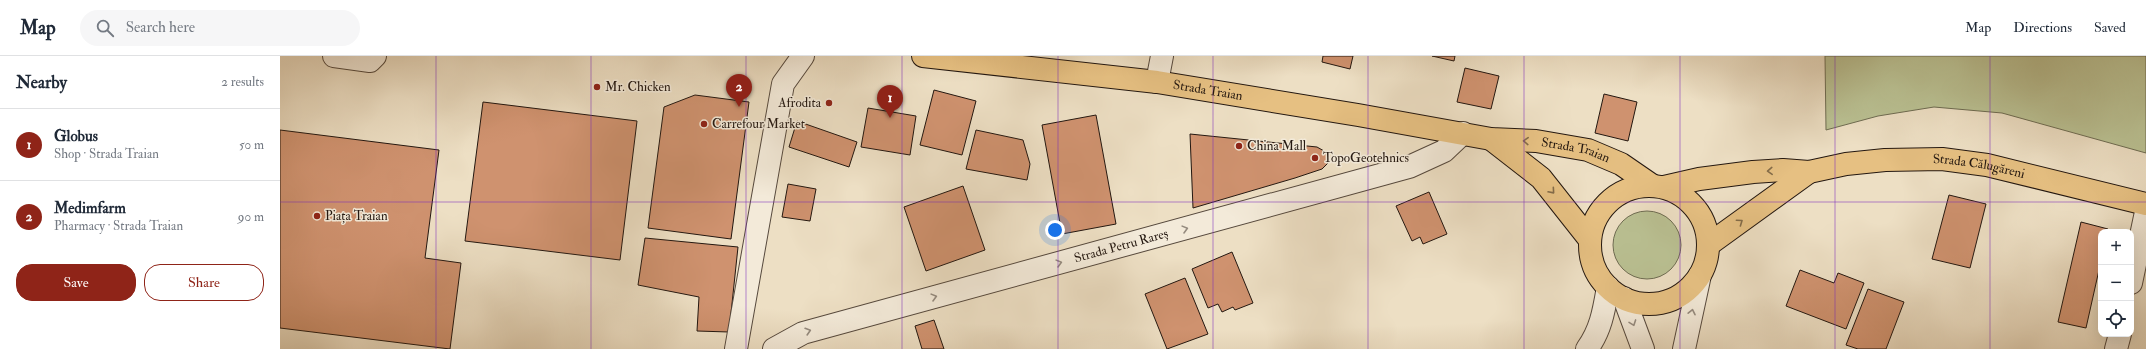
<!DOCTYPE html>
<meta charset="utf-8">
<style>
:root{--surface:#fff;--page:#f6f6f7;--text:#1f2937;--muted:#747a83;--line:#e0e1e3;--accent:#8f2418}
body{margin:0;font-family:"IM FELL Double Pica",serif;background:var(--page);color:var(--text)}
.controls{position:absolute;right:12px;bottom:12px;display:grid;overflow:hidden;border-radius:8px;box-shadow:0 4px 16px #0002}
.controls button{width:36px;height:36px;display:grid;place-items:center;padding:0;border:0;border-bottom:1px solid var(--line);background:var(--surface);color:var(--text);font:20px sans-serif}
.you{position:absolute;left:775px;top:174px;width:14px;height:14px;margin:-10px;border:3px solid #fff;border-radius:50%;background:#1a73e8;box-shadow:0 0 0 6px #1a73e833}
.badge{display:grid;place-items:center;width:26px;height:26px;border-radius:50%;background:var(--accent);color:#fff;font-size:13px;font-weight:700}
.pin{position:absolute;translate:-50% -33px;filter:drop-shadow(0 1px 2px #0008)}
.pin::after{content:'';position:absolute;top:21px;width:14px;height:12px;background:inherit;clip-path:polygon(0 0,100% 0,50% 100%)}
.list{margin:0;padding:0;list-style:none}
h2{display:flex;justify-content:space-between;align-items:center;height:52px;margin:0;padding:0 16px;font-size:17px}
h2 small{font-size:13px;font-weight:400;color:var(--muted)}
.list li{display:grid;grid-template-columns:26px 1fr auto;gap:12px;align-items:center;box-sizing:border-box;height:72px;padding:0 16px;border-top:1px solid var(--line)}
.list b{display:block;font-size:15px;white-space:nowrap}
.list p{margin:0;font-size:13px;white-space:nowrap;color:var(--muted)}
.list em{font-size:13px;font-style:normal;color:var(--muted)}
.actions{display:flex;gap:8px;padding:12px 16px}
.actions a{flex:1;padding:9px 0;border:1px solid var(--accent);border-radius:16px;text-align:center;font-size:14px;color:var(--accent)}
.actions .main{background:var(--accent);color:#fff}
.icon{flex:none;width:22px;height:22px;fill:none;stroke:currentColor;stroke-width:2;stroke-linecap:round;stroke-linejoin:round}
.map{position:relative;flex:none;width:1866px;height:293px;overflow:hidden}
header{display:flex;align-items:center;gap:24px;box-sizing:border-box;height:56px;padding:0 20px;background:var(--surface);border-bottom:1px solid var(--line)}
header strong{font-size:19px}
nav{display:flex;gap:22px;margin-inline-start:auto;font-size:14px}
.search{width:280px;height:36px;background:var(--page);display:flex;align-items:center;gap:10px;box-sizing:border-box;padding:0 14px;border-radius:22px;color:var(--muted);font-size:15px}
main{display:flex}
aside{flex:1;background:var(--surface)}
.map>svg:first-child{display:block}
</style>
<header>
<strong>Map</strong>
<div class="search"><svg class="icon" aria-label="search" viewBox="0 0 24 24"><circle cx="10" cy="10" r="6"/><path d="M15 15l6 6"/></svg>Search here</div>
<nav><a>Map</a><a>Directions</a><a>Saved</a></nav>
</header>
<main>
<aside>
<h2>Nearby<small>2 results</small></h2>
<ul class="list">
<li><span class="badge">1</span><div><b>Globus</b><p>Shop · Strada Traian</p></div><em>50 m</em></li>
<li><span class="badge">2</span><div><b>Medimfarm</b><p>Pharmacy · Strada Traian</p></div><em>90 m</em></li>
</ul>
<div class="actions"><a class="main">Save</a><a>Share</a></div>
</aside>
<div class="map">
<svg width="1866" height="293" viewBox="0 0 1866 293">
<rect width="100%" height="100%" fill="#eddfc4"/>
<filter id="stains"><feTurbulence type="fractalNoise" baseFrequency=".005" numOctaves="4"/><feColorMatrix values="0 0 0 0 .2 0 0 0 0 .09 0 0 0 0 .02 0 0 0 .5 -.17"/></filter>
<radialGradient id="worn" r=".72"><stop offset=".6" stop-color="#630" stop-opacity="0"/><stop offset="1" stop-color="#630" stop-opacity=".3"/></radialGradient>
<!-- green -->
<path fill="#bac193" stroke="#6e6c52" d="M1545 0H1866V97L1722 57 1654 51 1598 60 1546 74Z
M1333 189a34 34 0 1 1 68 0a34 34 0 1 1-68 0Z"/>
<!-- building -->
<path fill="#cf926f" stroke="#231710" d="M1043 0H1073L1070 13 1042 6Z
M1152 0H1175L1174 5Z
M1185 12 1219 20 1211 53 1177 46Z
M654 34 696 45 682 99 640 89Z
M1324 38 1357 46 1348 85 1315 77Z
M415 39 469 46 451 183 368 172 384 51Z
M203 46 357 65 340 204 185 185Z
M588 52 636 60 630 99 581 91Z
M816 59 836 168 782 178 762 69Z
M517 65 577 86 569 111 509 91Z
M0 74 159 94 145 202 181 207 170 293 0 272Z
M696 74 743 84 750 108 747 124 686 113Z
M910 78 1037 91 1044 95 1049 100V106L1042 113 1015 122 913 152Z
M508 128 536 133 530 165 502 161Z
M683 130 705 194 646 215 624 151Z
M1149 136 1167 178 1143 188 1140 181 1132 185 1116 150Z
M1669 139 1706 148 1690 212 1652 203Z
M1801 166 1828 173V176H1821V205L1806 272 1778 266Z
M365 182 458 191 449 276 417 275 419 241 358 229Z
M952 196 973 247 955 254 953 251 942 256 938 248 928 252 912 213Z
M1520 214 1554 227 1558 217 1584 227 1566 273 1506 250Z
M905 222 928 278 887 293 865 238Z
M1588 233 1624 246 1606 293H1578L1566 289Z
M654 264 664 293H642L635 270Z"/>
<g fill="none" stroke-linecap="round" stroke-linejoin="round">
<defs>
<g id="minor">
<path d="M54 0 90 5 95 0"/>
<path d="M877 26 882 0"/>
<path d="M1851 227 1866 156"/>
<path d="M1344 242 1363 293"/>
<path d="M456 293 503 28 523 0"/>
<path id="s1" d="M494 293 523 277 1129 111 1164 95 1183 77"/>
<path d="M1307 293C1321 274 1324 254 1328 231"/>
<path d="M1404 293 1420 219"/>
<path d="M1836 293 1840 278"/>
</g>
<g id="major">
<path id="s2" d="M643 0 877 26 1078 59 1211 83 1256 85 1308 94 1341 108 1373 130"/>
<path d="M1211 83 1261 122 1310 184"/>
<circle cx="1369" cy="189" r="59"/>
<path id="s3" d="M1384 131 1419 123 1473 116 1503 114 1529 116 1566 108 1605 104 1662 103 1707 109 1866 148"/>
<path d="M1428 189 1529 116"/>
</g>
</defs>
<!-- minor casing -->
<use href="#minor" stroke="#56493d" stroke-width="24"/>
<!-- major casing -->
<use href="#major" stroke="#231710" stroke-width="24"/>
<!-- minor -->
<use href="#minor" stroke="#f3ead9" stroke-width="22"/>
<!-- major -->
<use href="#major" stroke="#e6c082" stroke-width="22"/>
</g>
<!-- one-way arrows -->
<defs><path id="oneway-chevron" d="M-2-3.5L2.5 0L-2 3.5" fill="none" stroke-width="1.6" stroke-linecap="round" stroke-linejoin="round"/></defs>
<g stroke="#846c49">
<use href="#oneway-chevron" transform="translate(1246 85) rotate(-177)"/>
<use href="#oneway-chevron" transform="translate(1490 115) rotate(177)"/>
<use href="#oneway-chevron" transform="translate(1272 135) rotate(49)"/>
<use href="#oneway-chevron" transform="translate(1460 166) rotate(-35)"/>
</g>
<g stroke="#958b7f">
<use href="#oneway-chevron" transform="translate(905 173) rotate(-15)"/>
<use href="#oneway-chevron" transform="translate(779 207) rotate(-15)"/>
<use href="#oneway-chevron" transform="translate(654 241) rotate(-15)"/>
<use href="#oneway-chevron" transform="translate(1412 256) rotate(-78)"/>
<use href="#oneway-chevron" transform="translate(1353 267) rotate(70)"/>
<use href="#oneway-chevron" transform="translate(528 275) rotate(-17)"/>
</g>
<!-- grid -->
<path fill="none" stroke="#7b2cbf" stroke-width="1" stroke-opacity="0.55" d="M156 0V293M311 0V293M466 0V293M622 0V293M778 0V293M933 0V293M1088 0V293M1244 0V293M1400 0V293M1555 0V293M1710 0V293M0 146H1866"/>
<!-- markers -->
<g fill="#8f2418" stroke="#f3ead9" stroke-width="1.5">
<circle cx="317" cy="31" r="4"/>
<circle cx="549" cy="47" r="4"/>
<circle cx="424" cy="68" r="4"/>
<circle cx="959" cy="90" r="4"/>
<circle cx="1035" cy="102" r="4"/>
<circle cx="37" cy="160" r="4"/>
</g>
<g text-anchor="middle" dominant-baseline="central" stroke-width="3" stroke-linejoin="round" paint-order="stroke">
<!-- poi labels -->
<g font-size="13" fill="#231710" stroke="#f3ead9" text-anchor="start">
<text x="325" y="31">Mr. Chicken</text>
<text x="541" y="47" text-anchor="end">Afrodita</text>
<text x="432" y="68">Carrefour Market</text>
<text x="967" y="90">China Mall</text>
<text x="1043" y="102">TopoGeotehnics</text>
<text x="45" y="160">Piața Traian</text>
</g>
<!-- street labels -->
<g font-size="13" fill="#231710" stroke="#f3ead9">
<text stroke="none"><textPath href="#s2" startOffset="287">Strada Traian</textPath></text>
<text stroke="none"><textPath href="#s2" startOffset="660">Strada Traian</textPath></text>
<text stroke="none"><textPath href="#s3" startOffset="318">Strada Călugăreni</textPath></text>
<text stroke="none"><textPath href="#s1" startOffset="363">Strada Petru Rareș</textPath></text>
</g>
</g>
<rect width="100%" height="100%" filter="url(#stains)"/>
<rect width="100%" height="100%" fill="url(#worn)"/>
</svg>
<div class="controls">
<button>+</button>
<button>−</button>
<button><svg class="icon" aria-label="locate" viewBox="0 0 24 24"><circle cx="12" cy="12" r="6"/><path d="M12 2v4M12 18v4M2 12h4M18 12h4"/></svg></button>
</div>
<div class="you"></div>
<div class="pin badge" style="left:610px;top:62px">1</div>
<div class="pin badge" style="left:459px;top:51px">2</div>
</div>
</main>
